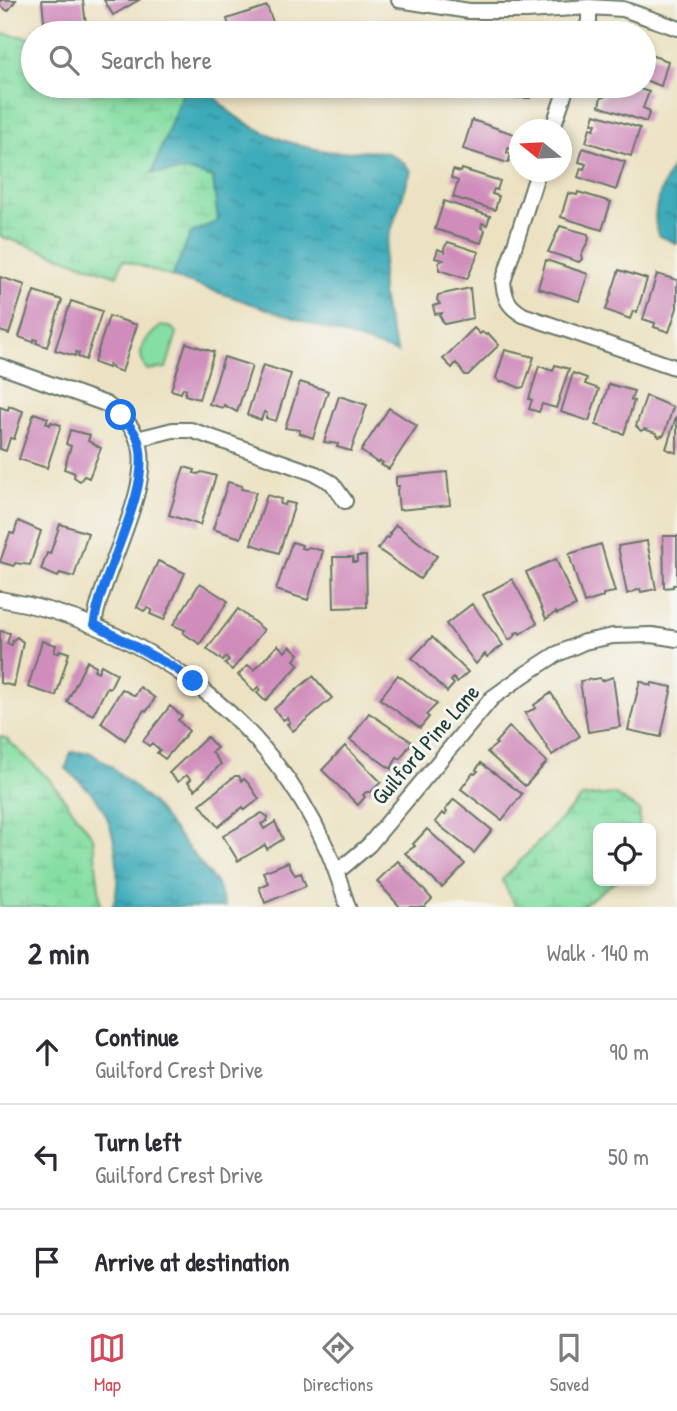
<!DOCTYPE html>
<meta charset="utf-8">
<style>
:root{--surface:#fff;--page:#f2f2f3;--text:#2b2b33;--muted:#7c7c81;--line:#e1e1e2;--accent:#d1495b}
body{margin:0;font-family:"Patrick Hand",sans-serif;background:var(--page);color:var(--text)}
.controls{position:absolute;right:21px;bottom:21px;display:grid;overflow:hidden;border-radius:10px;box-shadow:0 4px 10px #0003}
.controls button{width:63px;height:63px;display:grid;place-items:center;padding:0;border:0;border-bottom:2px solid var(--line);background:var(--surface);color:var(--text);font:35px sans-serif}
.compass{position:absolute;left:509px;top:119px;width:63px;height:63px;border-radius:50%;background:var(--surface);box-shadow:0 4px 10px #0003;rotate:288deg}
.stop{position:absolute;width:21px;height:21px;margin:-16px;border:5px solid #1a73e8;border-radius:50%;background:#fff}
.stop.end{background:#1a73e8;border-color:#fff;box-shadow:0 2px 7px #0008}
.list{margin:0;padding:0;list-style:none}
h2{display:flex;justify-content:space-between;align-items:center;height:91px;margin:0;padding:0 28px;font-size:30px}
h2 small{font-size:23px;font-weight:400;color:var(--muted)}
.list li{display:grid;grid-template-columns:46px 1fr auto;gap:21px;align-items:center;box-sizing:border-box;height:105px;padding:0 28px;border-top:2px solid var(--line)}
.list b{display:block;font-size:26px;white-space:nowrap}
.list p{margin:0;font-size:23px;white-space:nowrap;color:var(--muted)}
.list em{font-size:23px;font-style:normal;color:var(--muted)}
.icon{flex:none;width:38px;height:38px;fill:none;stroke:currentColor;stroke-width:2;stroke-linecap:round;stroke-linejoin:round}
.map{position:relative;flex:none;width:677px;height:907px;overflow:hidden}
.search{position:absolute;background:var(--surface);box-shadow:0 4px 10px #0003;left:21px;right:21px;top:21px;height:77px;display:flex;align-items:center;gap:18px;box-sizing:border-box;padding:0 24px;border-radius:38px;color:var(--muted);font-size:26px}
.sheet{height:406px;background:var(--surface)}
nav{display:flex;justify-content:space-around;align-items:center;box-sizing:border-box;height:98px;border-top:2px solid var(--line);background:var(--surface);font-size:19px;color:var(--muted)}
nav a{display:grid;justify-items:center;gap:4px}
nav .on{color:var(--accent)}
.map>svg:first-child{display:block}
</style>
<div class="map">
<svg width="677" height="907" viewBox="0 0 677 907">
<defs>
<pattern id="wetland-marsh" width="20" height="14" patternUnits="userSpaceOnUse" patternTransform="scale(1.75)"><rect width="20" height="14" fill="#85dea3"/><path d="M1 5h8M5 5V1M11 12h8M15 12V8" fill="none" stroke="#72bf8d"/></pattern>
<pattern id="water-ripples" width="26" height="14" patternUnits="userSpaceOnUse" patternTransform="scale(1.75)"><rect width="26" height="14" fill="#3cabb9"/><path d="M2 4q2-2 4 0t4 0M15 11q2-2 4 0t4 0" fill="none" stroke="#328c97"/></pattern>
</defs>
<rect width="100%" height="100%" fill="#f6f6f2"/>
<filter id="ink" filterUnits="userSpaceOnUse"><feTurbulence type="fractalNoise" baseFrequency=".0143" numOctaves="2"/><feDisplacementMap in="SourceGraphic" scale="14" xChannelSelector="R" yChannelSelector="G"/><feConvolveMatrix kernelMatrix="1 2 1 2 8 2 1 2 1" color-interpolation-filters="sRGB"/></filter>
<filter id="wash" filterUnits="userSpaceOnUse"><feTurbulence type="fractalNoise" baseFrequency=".00686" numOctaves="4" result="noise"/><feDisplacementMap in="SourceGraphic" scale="28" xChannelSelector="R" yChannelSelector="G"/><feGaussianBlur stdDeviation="1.57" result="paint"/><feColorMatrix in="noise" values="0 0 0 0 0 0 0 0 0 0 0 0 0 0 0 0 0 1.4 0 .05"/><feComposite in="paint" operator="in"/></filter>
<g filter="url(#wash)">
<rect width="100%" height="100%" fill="#ece2c2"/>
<!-- wetland -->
<path fill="url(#wetland-marsh)" stroke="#528e6c" stroke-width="2" d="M0 33 33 38V86H185L153 173 190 171 213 178 218 221 191 233 172 277 123 260 117 276 0 236Z
M0 736 7 739 49 779 93 837 101 907H0Z
M614 794 640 811 639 828H598V881H616L581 907H516L502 880 582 797Z"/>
<!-- green -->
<path fill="#85dea3" stroke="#528e6c" stroke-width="2" d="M162 325 172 328 177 333 166 368 147 370C133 350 146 338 162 325Z"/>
<!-- water -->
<path fill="url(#water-ripples)" stroke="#2e7476" stroke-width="2" d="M185 86H209C225 124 298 150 338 152 371 153 387 142 411 171 399 210 376 258 383 300 386 318 392 336 398 353L172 277 191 233 218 221 213 178 190 171 152 173Z
M677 159V244L658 235C649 209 664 181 677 159Z
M71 752H89L111 766 152 803 217 884 225 907H112C123 880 116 829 100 804 92 791 76 779 66 768Z"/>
<g id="blocks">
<!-- building -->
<path fill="#d08dbc" d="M0 0H16L8 11 0 6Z
M42 0H83L86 25 45 30Z
M104 0H139L113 15Z
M267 6 276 30 268 33H231L227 19Z
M644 53 668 61 661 86 644 80Z
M272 86H288L283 93Z
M317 86H344V89L340 91 337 88V95L328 96V88L323 92 318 89Z
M354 86H384V92L357 96Z
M430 86H455L456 93 430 94Z
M464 86H493V95L464 96Z
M504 86H530V98H504Z
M604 86H630L649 92 643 108 650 111 646 122 599 106 601 97H604L605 93 602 92Z
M595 114 640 128 631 156 586 142 590 128 594 129 596 124 592 123Z
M472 120 517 135 512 149 508 148 507 153 511 154 508 163 463 149Z
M583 148 625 162 616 190 578 177 581 168 584 169 586 164 579 162Z
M462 169 500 181 497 190 494 189 492 194 499 196 495 210 453 197 458 181 451 178 453 170 461 172Z
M578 192 611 202 602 230 561 217 568 193 577 195Z
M444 201 490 216 487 225 482 223 481 228 485 230 481 243 435 229Z
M560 226 588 234 589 239 581 255 582 259 579 262 548 252Z
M448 242 479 252 467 279 439 270V262L443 260 435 258 438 249 445 252 444 248Z
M546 260 588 274 579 301 538 288Z
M619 270 647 279 637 312 633 311 630 319 606 310Z
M657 274 677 280V308L669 332 654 327 655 323 643 319Z
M0 277 25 285 9 334 0 331Z
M470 288 473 318 444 324 440 316 442 313 435 314 433 306 440 304 437 300 438 295Z
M34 291 62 300 47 347 36 343 37 340 34 339 33 342 19 337Z
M71 301 102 311 86 360 78 357 79 353 76 352 75 356 55 350Z
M109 316 137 325 122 372 111 368 112 366 109 365 108 368 94 363Z
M474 328 480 334 482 332 486 335 488 333 499 345 468 375H465L456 363 452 368 443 359Z
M186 343 214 352 199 399 185 395 186 389 183 388 181 393 171 390Z
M505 350 534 357 524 387 520 388 504 381 500 382 496 378Z
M224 357 252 366 237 412 224 405 223 408 209 404Z
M263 365 291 374 276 421 266 418 267 413 264 412 261 420 247 415Z
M555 365 569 369 556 408 542 404 539 412 529 409 532 400 529 399 539 366 553 371Z
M573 373 587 378 585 384 599 389 589 421 561 412Z
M300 382 328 391 313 438 299 433 300 430 285 428Z
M609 384 634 391 631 400 634 401 624 434 596 425Z
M339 396 367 405 351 451 337 447 338 444 324 442Z
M646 396 673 407 664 435 659 437 656 433 644 429 641 431 636 426Z
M9 406 23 411 14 439 10 438 6 451 0 449V407L8 410Z
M389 408 417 426 389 469 381 465 383 463 380 461 378 463 361 451Z
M34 413 48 418 46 423 50 425 51 422 61 425 47 468 19 459Z
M676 417H677V453L666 449Z
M70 430 90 435 88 441 101 448 89 478 84 476 80 481 74 477 75 473 64 469 71 446 66 444Z
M184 467 195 470 194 473 198 474 202 472 216 476 200 525 169 515Z
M447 472 450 505 399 510 397 490 399 486H396V477Z
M228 482 242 486 241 489 256 492 241 538 213 529Z
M267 495 281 499 280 504 285 505 286 502 295 504 279 553 251 544Z
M18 521 41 531 30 565 15 563 14 566 0 562 10 533 14 534Z
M60 524 88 533 74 577 60 573 58 577 41 570 47 553 50 554Z
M396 525 437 556 420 579 378 549 387 537 389 538 391 535 389 534Z
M663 536H677V585H673V587L664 588Z
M647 541 656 589 641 592 640 589 627 594 618 546Z
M292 542 302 545 301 548 306 549 309 547 323 551 308 600 276 590Z
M601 544 615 592 603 594V597L584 603 569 554Z
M357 556H366L367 607 334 608 333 557H353V562H357Z
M556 559 576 606 557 614 556 612 546 619 526 572Z
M158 561 185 573 164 620 150 614 152 610 147 608 144 611 137 607Z
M512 579 537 623 520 634 519 632 515 633 516 635 509 640 483 595Z
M200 583 228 601 200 644 183 633 185 630 173 625Z
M472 604 503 645 487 657 485 654 476 664 446 624Z
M238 609 264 630 232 670 225 664 229 660 226 657 223 661 207 649Z
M0 631 10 633 7 644 12 645 13 640 17 637 23 642 14 686 0 683Z
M432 637 468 672 457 682 453 678 451 681 454 684 447 692 412 658Z
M42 641 56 645 54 652 59 653 60 650 69 653 56 696 28 687Z
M278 645 285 652 290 646 299 654 294 660 299 665 265 701 257 693 260 689 258 687 254 691 238 675 248 665 254 670Z
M87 661 96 666 94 670 98 672 101 665 117 674 110 688 107 687 93 715 67 702Z
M398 675 437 704 426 715 429 717 420 728 380 699Z
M313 676 332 698 293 731 287 724 290 722 287 718 283 720 274 709Z
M613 677 620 727 588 732 580 681 600 678 601 681Z
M640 681 651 686 652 683 672 687 661 737 628 730Z
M140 687 155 698 147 711 144 710 125 740 101 723 122 689 135 696Z
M551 693 580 736 552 755 525 713 536 708 534 705Z
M170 706 182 716 178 720 189 731 165 759 157 753 160 750 152 743 149 746 143 741Z
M369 713 412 742 400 759 397 757 391 769 350 740Z
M509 727 547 762 525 786 487 752 497 744 495 743Z
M207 737 217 748 212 752 221 764 195 790 188 782 191 779 186 775 178 782 169 773Z
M345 746 381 782 371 792H366L363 795 365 797 358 805 322 770Z
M481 763 522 794 502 820 461 789 473 773 475 774 478 771 476 770Z
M235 776H239L241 781 244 779 249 784 259 799 245 810 243 807 218 827 200 804Z
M454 799 492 830 474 853 435 822 442 813 445 815 447 812 445 810Z
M262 813 268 817 267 821 261 824 264 829 275 822 283 839 267 849 265 845 238 861 223 836Z
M427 829 465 864 442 888 405 853 415 846 413 844Z
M398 861 432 899 424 907H400L377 881Z
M288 862 295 875 301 873 306 886 265 903 259 887 268 883 263 872Z"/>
</g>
</g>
<g filter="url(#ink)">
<use href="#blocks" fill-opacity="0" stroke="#677766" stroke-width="2"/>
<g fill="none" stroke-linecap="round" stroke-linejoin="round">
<defs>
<path id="minor" d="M399 0 469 11H527L589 7 623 9 677 28
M585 33 589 21V7
M552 130 567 86
M538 172 503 282C505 299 508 306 523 315L677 368
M0 366 106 404C121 414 135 427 140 446 151 491 102 573 94 624
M137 439 173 430H191L316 474 332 483 345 501
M0 599C141 623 266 715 326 847 335 866 341 887 348 907
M337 872 369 845 492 698 524 675 555 655 584 642 613 636 652 635 677 639"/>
</defs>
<!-- minor casing -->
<use href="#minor" stroke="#677766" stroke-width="18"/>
<!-- minor -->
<use href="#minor" stroke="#fff" stroke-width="14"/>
</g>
</g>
<g fill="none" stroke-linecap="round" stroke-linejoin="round" filter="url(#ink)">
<!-- route -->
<path stroke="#1a73e8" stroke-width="9" d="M121 415C129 425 138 434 140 447 149 496 102 571 94 624L173 667 193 681"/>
</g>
<g text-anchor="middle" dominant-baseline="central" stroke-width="6" stroke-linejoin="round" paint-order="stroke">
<!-- street labels -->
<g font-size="23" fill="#1f3d34" stroke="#f6f6f2">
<text transform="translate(425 744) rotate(-49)">Guilford Pine Lane</text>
</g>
</g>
</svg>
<div class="controls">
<button><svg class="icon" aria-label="locate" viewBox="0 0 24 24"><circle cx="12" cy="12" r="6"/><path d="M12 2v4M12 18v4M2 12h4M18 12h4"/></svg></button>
</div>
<svg class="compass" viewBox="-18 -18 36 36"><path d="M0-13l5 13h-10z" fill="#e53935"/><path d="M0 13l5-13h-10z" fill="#7c7c81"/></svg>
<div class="stop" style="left:121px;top:415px"></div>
<div class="stop end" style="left:193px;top:681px"></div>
<div class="search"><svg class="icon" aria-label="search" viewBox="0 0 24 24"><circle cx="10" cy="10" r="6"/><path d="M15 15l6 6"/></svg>Search here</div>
</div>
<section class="sheet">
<h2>2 min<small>Walk · 140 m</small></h2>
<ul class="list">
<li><svg class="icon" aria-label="ahead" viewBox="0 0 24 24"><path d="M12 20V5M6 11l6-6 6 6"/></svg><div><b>Continue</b><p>Guilford Crest Drive</p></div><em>90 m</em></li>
<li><svg class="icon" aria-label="left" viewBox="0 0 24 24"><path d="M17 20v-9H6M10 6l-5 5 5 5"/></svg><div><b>Turn left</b><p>Guilford Crest Drive</p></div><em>50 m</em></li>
<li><svg class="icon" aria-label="arrive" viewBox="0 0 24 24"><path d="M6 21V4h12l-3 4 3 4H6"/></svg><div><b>Arrive at destination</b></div></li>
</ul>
</section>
<nav>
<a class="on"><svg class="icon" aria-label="map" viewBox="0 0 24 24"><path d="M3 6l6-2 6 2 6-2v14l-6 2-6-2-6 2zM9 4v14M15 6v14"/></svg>Map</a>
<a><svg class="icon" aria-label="directions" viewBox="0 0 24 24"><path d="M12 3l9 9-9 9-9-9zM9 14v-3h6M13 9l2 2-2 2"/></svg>Directions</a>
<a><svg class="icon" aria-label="saved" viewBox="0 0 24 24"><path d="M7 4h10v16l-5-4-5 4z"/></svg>Saved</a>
</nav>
